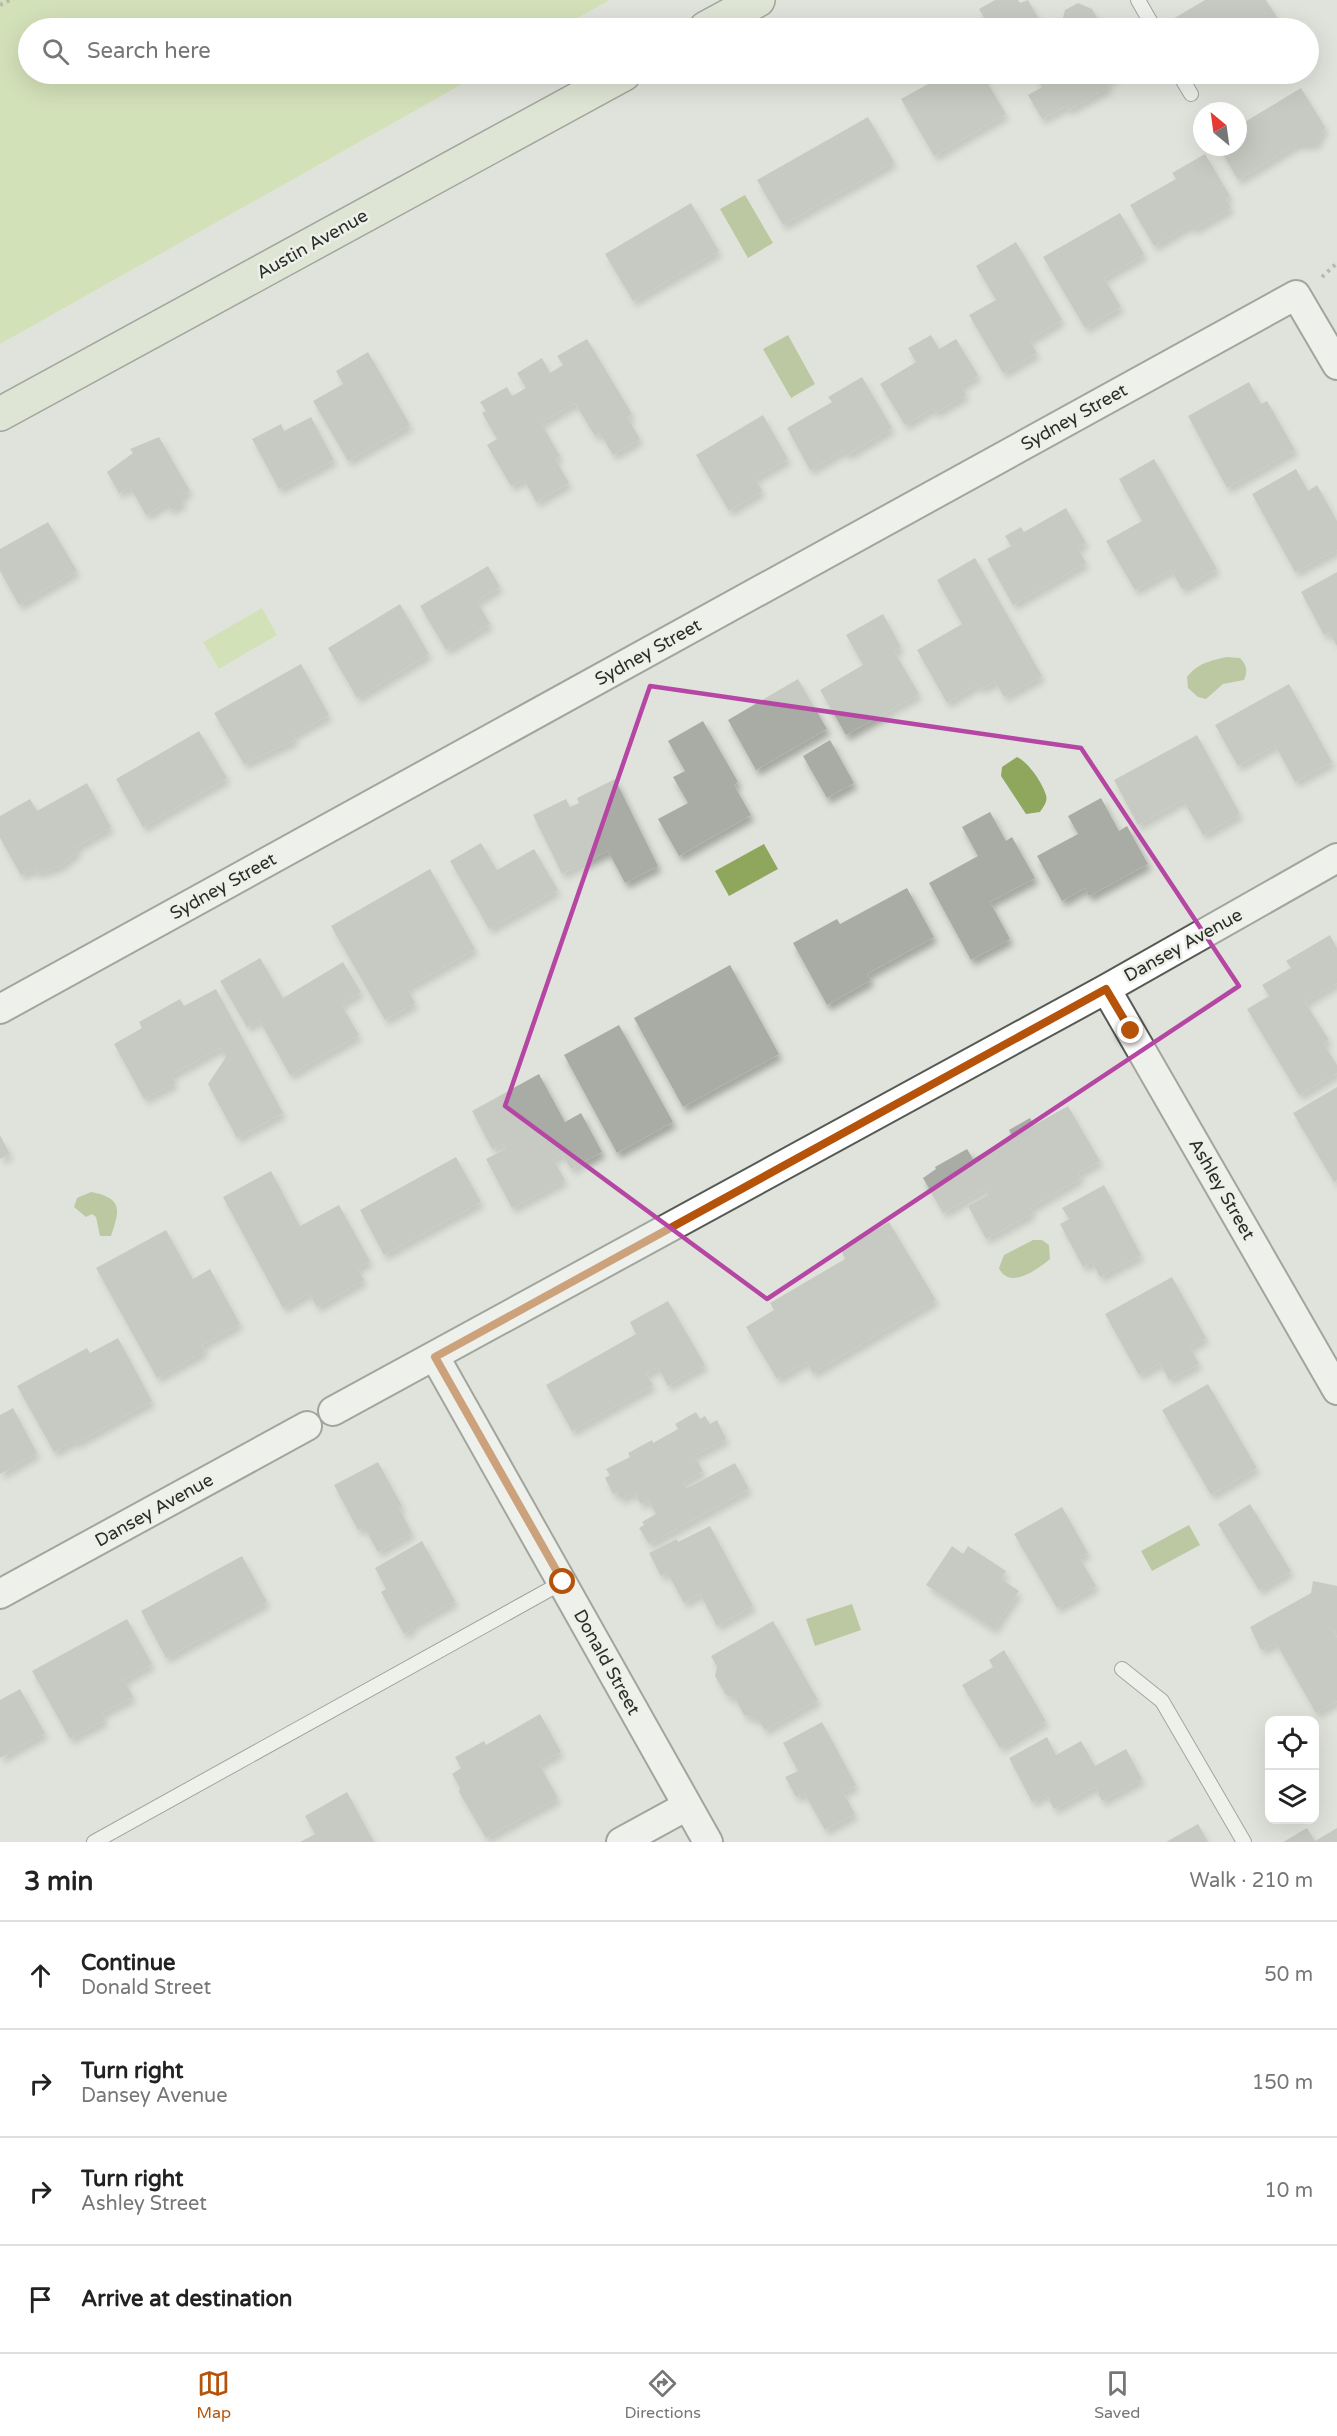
<!DOCTYPE html>
<meta charset="utf-8">
<style>
:root{--surface:#fff;--page:#f2f2f2;--text:#222;--muted:#767676;--line:#e0e0e0;--accent:#b45309}
body{margin:0;font-family:"Varela Round",sans-serif;background:var(--page);color:var(--text)}
.controls{position:absolute;right:18px;bottom:18px;display:grid;overflow:hidden;border-radius:12px;box-shadow:0 6px 24px #0002}
.controls button{width:54px;height:54px;display:grid;place-items:center;padding:0;border:0;border-bottom:2px solid var(--line);background:var(--surface);color:var(--text);font:30px sans-serif}
.compass{position:absolute;left:1193px;top:102px;width:54px;height:54px;border-radius:50%;background:var(--surface);box-shadow:0 6px 24px #0002;rotate:331deg}
.stop{position:absolute;width:18px;height:18px;margin:-14px;border:4px solid #b45309;border-radius:50%;background:#fff}
.stop.end{background:#b45309;border-color:#fff;box-shadow:0 2px 6px #0008}
.list{margin:0;padding:0;list-style:none}
h2{display:flex;justify-content:space-between;align-items:center;height:78px;margin:0;padding:0 24px;font-size:26px}
h2 small{font-size:20px;font-weight:400;color:var(--muted)}
.list li{display:grid;grid-template-columns:39px 1fr auto;gap:18px;align-items:center;box-sizing:border-box;height:108px;padding:0 24px;border-top:2px solid var(--line)}
.list b{display:block;font-size:22px;white-space:nowrap}
.list p{margin:0;font-size:20px;white-space:nowrap;color:var(--muted)}
.list em{font-size:20px;font-style:normal;color:var(--muted)}
.icon{flex:none;width:33px;height:33px;fill:none;stroke:currentColor;stroke-width:2;stroke-linecap:round;stroke-linejoin:round}
.map{position:relative;flex:none;width:1337px;height:1842px;overflow:hidden}
.search{position:absolute;background:var(--surface);box-shadow:0 6px 24px #0002;left:18px;right:18px;top:18px;height:66px;display:flex;align-items:center;gap:15px;box-sizing:border-box;padding:0 21px;border-radius:33px;color:var(--muted);font-size:22px}
.sheet{height:510px;background:var(--surface)}
nav{display:flex;justify-content:space-around;align-items:center;box-sizing:border-box;height:84px;border-top:2px solid var(--line);background:var(--surface);font-size:16px;color:var(--muted)}
nav a{display:grid;justify-items:center;gap:3px}
nav .on{color:var(--accent)}
.map>svg:first-child{display:block}
</style>
<div class="map">
<svg width="1337" height="1842" viewBox="0 0 1337 1842">
<defs>
<filter id="shadow"><feDropShadow dx="3.5" dy="6" stdDeviation="3" flood-color="#0004"/></filter>
</defs>
<rect width="100%" height="100%" fill="#e0e3db"/>
<!-- green -->
<path fill="#c3de91" d="M0 0H610L559 28H28V74H480L0 344Z
M262 608 277 635 219 669 203 642Z"/>
<!-- water -->
<path fill="#8ea75c" d="M745 195 773 243 748 258 720 209Z
M788 335 815 384 791 398 763 349Z
M1226 657 1240 658C1247 665 1248 671 1244 680L1223 684 1206 699 1198 697 1188 688 1187 677C1198 663 1210 661 1226 657Z
M1017 757C1028 762 1042 782 1046 795 1048 802 1043 807 1040 812L1026 814 1001 776 1002 767Z
M764 844 778 869 729 896 715 871Z
M91 1192C123 1198 120 1210 111 1236H100L96 1217 92 1214 86 1217 74 1207 77 1198Z
M1033 1240H1042L1049 1245 1050 1259C1037 1270 1009 1290 999 1268L1004 1255Z
M1189 1525 1200 1545 1152 1571 1141 1551Z
M852 1604 861 1630 815 1646 806 1619Z"/>
<!-- building -->
<path fill="#a9aca5" filter="url(#shadow)" d="M995 0H1018L1020 3 1028 0 1044 28H990L979 9Z
M1205 0H1266L1278 19 1261 28H1170L1166 23Z
M1078 3 1092 9 1103 28H1059L1064 26 1062 22 1065 10Z
M946 74H982L1006 114 934 156 901 99Z
M1034 74H1121L1106 82 1109 87 1068 110 1066 106 1042 119 1028 95 1042 87Z
M1301 88 1325 127 1316 144H1297L1238 180 1219 147H1238V126Z
M868 117 894 162 783 225 757 180Z
M1205 154 1230 196 1226 199 1231 208 1194 229 1190 225 1154 246 1130 205 1176 179 1172 173Z
M691 203 719 251 633 301 605 254Z
M1120 213 1144 254 1104 278 1121 307 1085 328 1043 257Z
M1016 242 1062 320 1029 340 1037 353 1003 373 969 315 996 300 976 266Z
M931 335 939 349 956 339 978 375 961 386 966 395 935 413 933 408 905 425 880 384 916 362 908 348Z
M587 339 632 414 627 417 640 439 613 455 600 433 595 436 575 403 541 423 560 456 555 459 569 483 536 502 524 479 511 486 487 445 497 439 482 413 486 411 480 402 507 387 512 396 526 388 517 373 542 358 550 373 563 365 557 356Z
M368 352 410 425 348 461 313 401 343 384 336 371Z
M862 377 892 428 847 455 844 450 810 470 787 428 832 402 828 397Z
M1249 382 1261 404 1267 401 1295 450 1227 488 1188 416Z
M763 415 788 459 755 478 762 491 729 511 696 455Z
M311 417 334 460 279 489 252 439 281 424 284 431Z
M159 437 190 491 180 496 184 502 170 510 167 503 146 515 130 487 119 493 107 472 133 453 130 449Z
M1154 459 1217 569 1182 589 1171 570 1135 590 1106 541 1142 521 1119 479Z
M1296 469 1308 491 1317 485 1337 521V550L1295 572 1252 494Z
M1066 508 1086 543 1077 547 1086 563 1013 605 987 559 1011 546 1005 536 1021 527 1024 532Z
M48 522 77 571 19 605 0 571V549Z
M975 558 1042 676 1004 697 995 681 981 689 978 684 947 703 917 650 962 624 937 580Z
M488 566 500 587 477 601 490 624 446 650 420 606Z
M1337 572V646L1329 632 1324 635 1301 592Z
M400 604 429 654 357 698 328 648Z
M883 614 901 647 894 651 919 694 846 735 820 690 863 665 846 635Z
M301 664 329 715 293 735 295 740 244 764 214 713Z
M798 679 827 729 756 770 728 720Z
M1289 684 1332 762 1295 782 1275 745 1238 766 1215 725Z
M703 721 738 782 734 785 751 815 679 856 658 819 688 803 673 777 685 771 668 741Z
M199 731 227 778 143 827 116 779Z
M1197 735 1240 814 1203 835 1183 800 1138 825 1114 780Z
M830 740 854 783 827 798 803 756Z
M615 779 658 866 625 883 608 851 562 874 533 815 566 799 570 807 579 803 577 798Z
M87 783 111 827 76 847 78 851 60 866 37 873 34 869 21 875 0 838V816L30 799 37 811Z
M1101 798 1119 831 1127 826 1148 864 1089 896 1085 888 1062 901 1037 856 1078 834 1068 816Z
M990 812 1006 841 1012 837 1035 878 990 902 1010 939 971 960 929 883 978 856 962 827Z
M481 843 497 870 534 849 558 890 489 929 450 861Z
M430 869 475 949 407 988 415 1003 385 1020 331 926Z
M907 888 934 937 867 974 871 980 827 1005 793 943 837 919 840 924Z
M1330 935 1337 948V983L1305 1002 1329 1040 1323 1043 1337 1065V1073L1299 1095 1247 1009 1269 996 1262 985 1291 968 1286 961Z
M260 958 283 998 343 962 361 992 341 1004 359 1035 290 1075 259 1020 247 1027 220 981Z
M730 965 779 1054 683 1107 634 1018Z
M216 989 283 1113 237 1138 208 1084 226 1057 220 1048 171 1075 175 1083 144 1099 114 1044 142 1028 139 1022 180 999 184 1006Z
M619 1025 673 1122 617 1153 564 1055Z
M539 1074 565 1122 581 1113 602 1152 571 1169 562 1154 553 1159 565 1180 512 1208 486 1159 505 1149 503 1144 492 1149 472 1111Z
M1337 1087V1180L1334 1182 1293 1113Z
M1068 1106 1100 1161 1078 1173 1081 1178 1030 1208 1033 1213 986 1239 968 1206 988 1195 985 1189 943 1213 923 1178 936 1169 935 1167 967 1149 973 1159 1012 1136 1009 1130 1030 1118 1034 1125Z
M0 1135 10 1154 0 1159Z
M456 1157 481 1202 384 1255 360 1210Z
M271 1171 300 1226 339 1205 370 1261 357 1268 364 1280 317 1307 309 1293 283 1308 223 1197Z
M1104 1185 1141 1255 1100 1277 1092 1262 1083 1267 1060 1224 1069 1219 1062 1208Z
M889 1222 936 1300 813 1373 806 1362 777 1379 746 1327 774 1310 770 1303 845 1259 841 1250Z
M166 1230 193 1279 210 1269 240 1324 202 1345 205 1351 157 1378 96 1268Z
M1172 1277 1206 1338 1190 1347 1199 1364 1169 1380 1160 1363 1139 1375 1105 1314Z
M668 1301 705 1365 668 1386 658 1367 646 1374 653 1385 572 1431 546 1385 636 1334 630 1322Z
M118 1338 152 1401 76 1443 75 1440 54 1452 17 1386 87 1348 90 1353Z
M1208 1384 1257 1468 1211 1495 1162 1410Z
M13 1408 37 1453 0 1474V1415Z
M696 1412 700 1419 705 1416 710 1424 717 1420 726 1439 694 1456 703 1471 683 1482 687 1488 735 1463 749 1489 649 1544 639 1528 644 1525 642 1522 656 1514 648 1500 641 1504 634 1492 621 1499 617 1492 613 1494 605 1478 610 1475 606 1469 630 1457 628 1453 652 1440 653 1443 678 1429 675 1424Z
M378 1462 402 1506 399 1508 412 1533 378 1552 364 1527 358 1530 334 1485Z
M1250 1504 1291 1571 1259 1590 1218 1524Z
M1062 1507 1088 1553 1079 1557 1096 1586 1057 1608 1014 1534Z
M710 1526 753 1606 717 1626 700 1594 684 1603 667 1572 661 1576 649 1553 677 1539 678 1542Z
M422 1541 455 1601 411 1626 413 1629 404 1634 381 1592 386 1589 375 1568Z
M952 1546 963 1554 968 1546 1006 1571 1001 1579 1019 1591 994 1629 926 1585Z
M242 1556 267 1602 166 1658 141 1611Z
M1313 1581 1337 1586V1632L1333 1631 1337 1638V1701L1316 1713 1276 1643 1261 1650 1250 1627 1311 1593Z
M127 1619 152 1664 124 1680 133 1697 102 1713 105 1720 70 1739 32 1671Z
M773 1621 818 1700 765 1730 758 1719 744 1715 735 1698 726 1695 715 1676 717 1667 711 1656Z
M1004 1650 1046 1721 1000 1748 962 1685 993 1667 989 1660Z
M20 1689 45 1733 0 1758V1700Z
M540 1714 561 1752 539 1764 558 1798 486 1838 459 1792 460 1788 452 1774 461 1768 455 1757 484 1741 486 1745Z
M822 1722 856 1785 843 1792 855 1814 825 1830 804 1793 796 1797 785 1777 798 1771 783 1743Z
M1047 1737 1056 1755 1081 1741 1095 1766 1126 1749 1142 1779 1102 1801 1095 1787 1054 1809 1046 1794 1032 1802 1009 1758Z
M347 1792 374 1842H300L315 1834 305 1816Z
M1198 1824 1208 1842H1166Z
M1307 1828 1315 1841 1337 1828V1842H1283Z"/>
<g fill="none" stroke-linecap="round" stroke-linejoin="round">
<defs>
<path id="lane" d="M1138 0 1154 28
M1179 74 1191 94
M1122 1669 1162 1701 1244 1842
M94 1842 563 1582"/>
<path id="street" d="M1106 989 1337 1390
M0 1009 1296 295 1337 365
M435 1357 708 1842
M333 1411 1106 989 1337 858
M0 1594 307 1426
M621 1842 687 1806"/>
<path id="secondary" d="M706 28 758 0
M0 414 624 74"/>
</defs>
<!-- lane casing -->
<use href="#lane" stroke="#575a53" stroke-width="16"/>
<!-- street casing -->
<use href="#street" stroke="#575a53" stroke-width="32"/>
<!-- secondary casing -->
<use href="#secondary" stroke="#575a53" stroke-width="36"/>
<!-- path -->
<path stroke="#848681" stroke-width="4" stroke-dasharray="3 4.5" stroke-linecap="butt" d="M0 5 10 0
M1322 277 1337 263"/>
<!-- lane -->
<use href="#lane" stroke="#fff" stroke-width="14"/>
<!-- street -->
<use href="#street" stroke="#fff" stroke-width="28"/>
<!-- secondary -->
<use href="#secondary" stroke="#dee6cd" stroke-width="33"/>
</g>
<g fill="none" stroke-linecap="round" stroke-linejoin="round">
<!-- route -->
<path stroke="#b45309" stroke-width="8" d="M563 1582 435 1357 1106 989 1131 1031"/>
</g>
<!-- marked area -->
<path d="M0 0H1337V1842H0ZM650 686 1081 748 1239 986 767 1299 505 1106Z" fill="#e0e3db" fill-opacity=".55" fill-rule="evenodd"/>
<path fill="none" stroke="#b546a4" stroke-width="4.5" stroke-linejoin="round" d="M650 686 1081 748 1239 986 767 1299 505 1106Z"/>
<g text-anchor="middle" dominant-baseline="central" stroke-width="5" stroke-linejoin="round" paint-order="stroke">
<!-- street labels -->
<g font-size="18" fill="#2c2d2a" stroke="#edf0e8">
<text transform="translate(312 244) rotate(-29)">Austin Avenue</text>
<text transform="translate(1074 417) rotate(-29)">Sydney Street</text>
<text transform="translate(648 652) rotate(-29)">Sydney Street</text>
<text transform="translate(223 886) rotate(-29)">Sydney Street</text>
<text transform="translate(1183 945) rotate(-29)">Dansey Avenue</text>
<text transform="translate(1222 1189) rotate(60)">Ashley Street</text>
<text transform="translate(154 1510) rotate(-29)">Dansey Avenue</text>
<text transform="translate(607 1662) rotate(61)">Donald Street</text>
</g>
</g>
</svg>
<div class="controls">
<button><svg class="icon" aria-label="locate" viewBox="0 0 24 24"><circle cx="12" cy="12" r="6"/><path d="M12 2v4M12 18v4M2 12h4M18 12h4"/></svg></button>
<button><svg class="icon" aria-label="layers" viewBox="0 0 24 24"><path d="M12 4l9 5-9 5-9-5zM3 14l9 5 9-5"/></svg></button>
</div>
<svg class="compass" viewBox="-18 -18 36 36"><path d="M0-13l5 13h-10z" fill="#e53935"/><path d="M0 13l5-13h-10z" fill="#767676"/></svg>
<div class="stop" style="left:563px;top:1582px"></div>
<div class="stop end" style="left:1131px;top:1031px"></div>
<div class="search"><svg class="icon" aria-label="search" viewBox="0 0 24 24"><circle cx="10" cy="10" r="6"/><path d="M15 15l6 6"/></svg>Search here</div>
</div>
<section class="sheet">
<h2>3 min<small>Walk · 210 m</small></h2>
<ul class="list">
<li><svg class="icon" aria-label="ahead" viewBox="0 0 24 24"><path d="M12 20V5M6 11l6-6 6 6"/></svg><div><b>Continue</b><p>Donald Street</p></div><em>50 m</em></li>
<li><svg class="icon" aria-label="right" viewBox="0 0 24 24"><path d="M7 20v-9h11M14 6l5 5-5 5"/></svg><div><b>Turn right</b><p>Dansey Avenue</p></div><em>150 m</em></li>
<li><svg class="icon" aria-label="right" viewBox="0 0 24 24"><path d="M7 20v-9h11M14 6l5 5-5 5"/></svg><div><b>Turn right</b><p>Ashley Street</p></div><em>10 m</em></li>
<li><svg class="icon" aria-label="arrive" viewBox="0 0 24 24"><path d="M6 21V4h12l-3 4 3 4H6"/></svg><div><b>Arrive at destination</b></div></li>
</ul>
</section>
<nav>
<a class="on"><svg class="icon" aria-label="map" viewBox="0 0 24 24"><path d="M3 6l6-2 6 2 6-2v14l-6 2-6-2-6 2zM9 4v14M15 6v14"/></svg>Map</a>
<a><svg class="icon" aria-label="directions" viewBox="0 0 24 24"><path d="M12 3l9 9-9 9-9-9zM9 14v-3h6M13 9l2 2-2 2"/></svg>Directions</a>
<a><svg class="icon" aria-label="saved" viewBox="0 0 24 24"><path d="M7 4h10v16l-5-4-5 4z"/></svg>Saved</a>
</nav>
